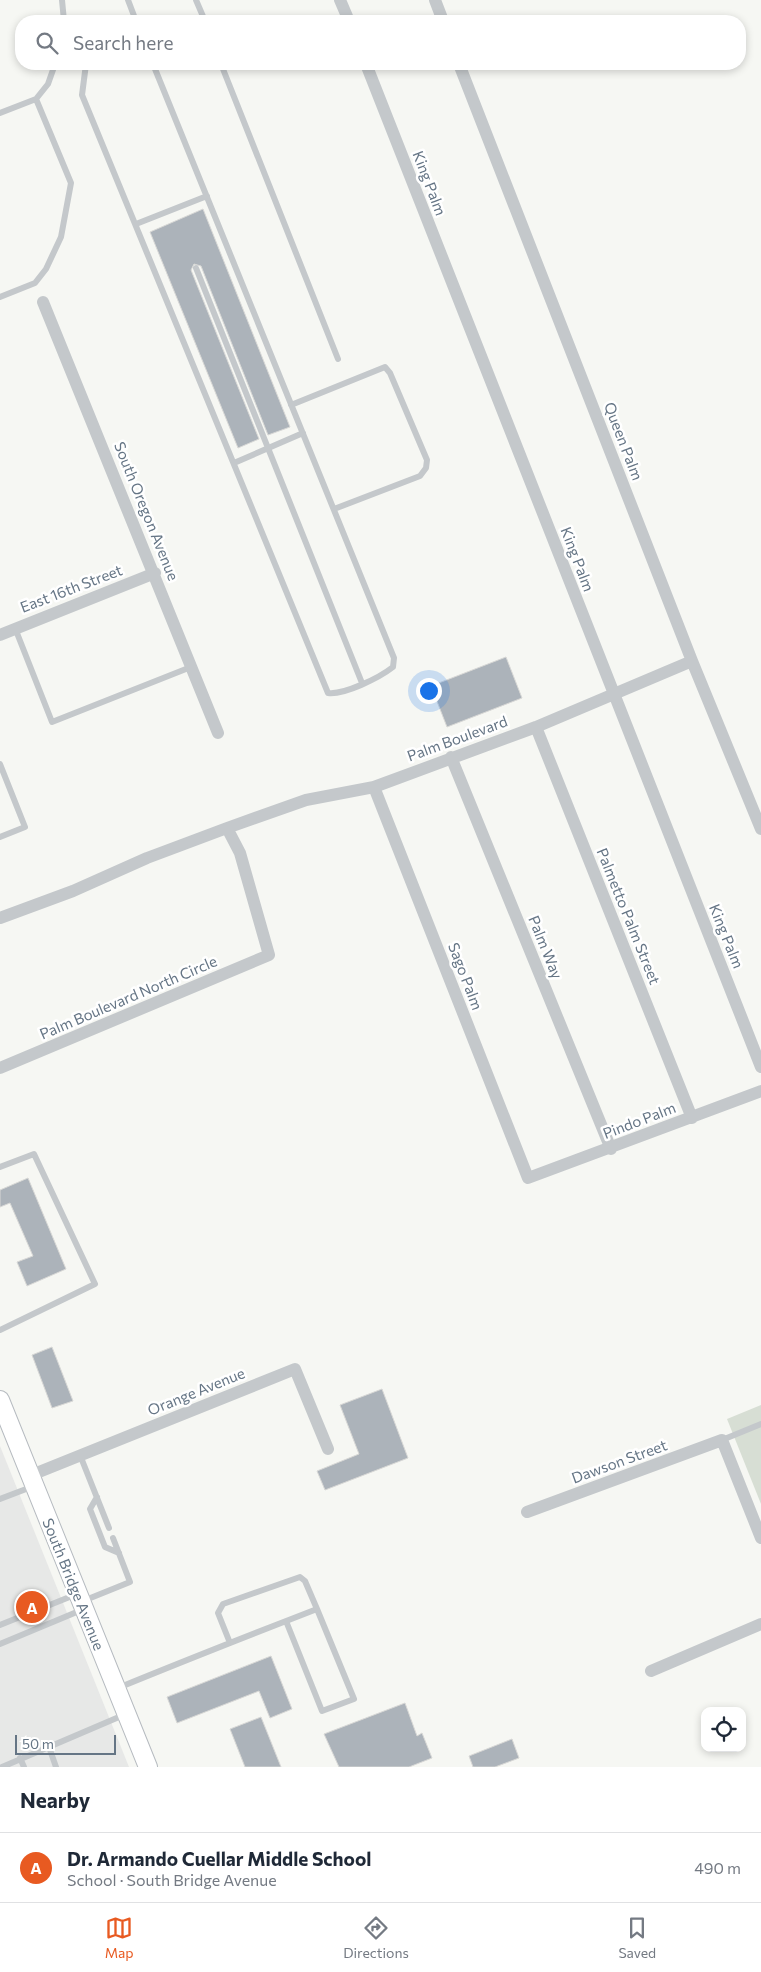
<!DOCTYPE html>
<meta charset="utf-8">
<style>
:root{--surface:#fff;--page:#f2f2f3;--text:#1f2937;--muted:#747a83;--line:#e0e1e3;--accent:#e85a21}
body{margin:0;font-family:Commissioner,sans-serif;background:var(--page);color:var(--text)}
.controls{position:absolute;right:15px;bottom:15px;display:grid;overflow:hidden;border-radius:10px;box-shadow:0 2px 8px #0003}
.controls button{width:45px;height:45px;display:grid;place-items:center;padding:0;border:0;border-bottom:1px solid var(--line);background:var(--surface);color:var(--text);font:25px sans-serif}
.scale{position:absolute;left:15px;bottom:12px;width:101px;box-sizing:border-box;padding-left:5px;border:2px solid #657585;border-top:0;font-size:14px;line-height:18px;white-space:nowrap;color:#657585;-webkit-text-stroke:4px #fff;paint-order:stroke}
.you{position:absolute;left:428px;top:690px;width:18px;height:18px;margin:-12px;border:4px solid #fff;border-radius:50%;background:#1a73e8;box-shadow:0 0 0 8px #1a73e833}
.badge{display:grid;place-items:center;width:32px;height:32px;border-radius:50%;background:var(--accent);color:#fff;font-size:16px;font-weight:700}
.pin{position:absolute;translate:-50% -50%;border:2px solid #fff;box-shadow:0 1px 5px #0006}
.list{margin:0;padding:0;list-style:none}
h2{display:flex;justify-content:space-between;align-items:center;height:65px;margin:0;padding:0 20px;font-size:21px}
h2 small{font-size:16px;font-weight:400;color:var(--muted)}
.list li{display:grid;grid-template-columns:32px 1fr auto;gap:15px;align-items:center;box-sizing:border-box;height:70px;padding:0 20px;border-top:1px solid var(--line)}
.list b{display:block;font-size:19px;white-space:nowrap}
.list p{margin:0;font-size:16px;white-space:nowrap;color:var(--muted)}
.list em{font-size:16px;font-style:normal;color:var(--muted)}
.icon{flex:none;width:28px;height:28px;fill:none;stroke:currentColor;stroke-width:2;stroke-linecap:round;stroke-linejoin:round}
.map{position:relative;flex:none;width:761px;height:1767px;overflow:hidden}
.search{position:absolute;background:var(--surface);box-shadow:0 2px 8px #0003;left:15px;right:15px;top:15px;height:55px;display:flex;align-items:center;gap:12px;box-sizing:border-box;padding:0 18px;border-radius:20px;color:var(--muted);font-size:19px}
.sheet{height:135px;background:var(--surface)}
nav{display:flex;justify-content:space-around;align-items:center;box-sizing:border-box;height:70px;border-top:1px solid var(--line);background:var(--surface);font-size:14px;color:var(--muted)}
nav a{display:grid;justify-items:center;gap:2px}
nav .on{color:var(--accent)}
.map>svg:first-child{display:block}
</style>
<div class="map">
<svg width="761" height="1767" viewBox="0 0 761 1767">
<rect width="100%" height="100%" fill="#f6f7f3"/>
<!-- built -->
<path fill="#e7e8e7" d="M0 1446 129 1767H0Z"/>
<!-- green -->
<path fill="#d7ded4" d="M761 1405V1504L727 1419Z"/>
<!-- building -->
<path fill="#acb3ba" stroke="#d8d8d6" d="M203 209 290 427 268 435 201 266 194 264 191 270 259 439 238 448 150 232Z
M506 657 522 698 447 727 431 686Z
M28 1178 66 1269 27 1286 17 1262 33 1256 10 1203 0 1207V1190Z
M52 1347 73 1401 52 1408 32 1355Z
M382 1389 408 1458 325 1490 317 1471 359 1454 340 1405Z
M271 1656 292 1709 270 1718 259 1691 177 1723 167 1697Z
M405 1703 417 1736 422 1733 432 1758 409 1767H339L324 1734Z
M261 1717 281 1767H245L230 1729Z
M512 1739 519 1758 495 1767H473L469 1756Z"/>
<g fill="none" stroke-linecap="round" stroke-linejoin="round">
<defs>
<path id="secondary" d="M0 1400 148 1767"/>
</defs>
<!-- secondary casing -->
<use href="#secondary" stroke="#b6bbc0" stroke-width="20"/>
<!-- lane -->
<path stroke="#c4c8cb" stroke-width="6" d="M62 0 64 21
M128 0 136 21
M196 0 205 21
M126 21 134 17
M86 64 82 95 328 693C344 695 379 678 393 667L394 658 153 64
M221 64 338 359
M0 113 36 99
M136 224 207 196
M196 268 362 683
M0 297 35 283 46 269 61 237 71 183 36 99 48 84 55 64
M291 405 385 367 390 373 427 460 426 468 420 476 334 509
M234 463 303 433
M15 628 52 722 191 667
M0 764 25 827 0 837
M0 1167 34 1154 95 1284 0 1330
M722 1440 761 1424
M80 1455 109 1528
M97 1497 90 1509 105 1547 119 1553
M0 1499 34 1486
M83 1601 130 1582 113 1538
M0 1625 77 1594
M230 1643 218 1613 223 1604 300 1577 305 1581 317 1609
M0 1644 84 1609
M118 1688C184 1661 250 1635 317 1609L354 1699 322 1711 286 1621
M49 1747 56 1767
M20 1758 24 1767
M2 1767 126 1714"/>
<!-- street -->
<path stroke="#c4c8cb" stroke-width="12" d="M340 0 349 21
M435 0 443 21
M366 64 761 1067
M459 64 692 661 761 829
M43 302 218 733
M0 635 155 573
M536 727 692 1118
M451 757 611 1149
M374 787 528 1178 761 1091
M0 918 73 891 147 858 227 828 306 800 374 787 536 727 692 661
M0 1068 269 955 240 853 227 828
M29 1476 295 1369 328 1449
M527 1512 722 1440 761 1538
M651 1671 761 1624"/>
<!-- secondary -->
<use href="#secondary" stroke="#fff" stroke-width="18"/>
</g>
<g text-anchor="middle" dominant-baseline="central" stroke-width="5" stroke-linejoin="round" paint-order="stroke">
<!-- street labels -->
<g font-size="15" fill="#657585" stroke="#fff">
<text transform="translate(430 183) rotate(69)">King Palm</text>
<text transform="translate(624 441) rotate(69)">Queen Palm</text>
<text transform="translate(147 511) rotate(68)">South Oregon Avenue</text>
<text transform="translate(578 559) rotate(69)">King Palm</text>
<text transform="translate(71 588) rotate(-21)">East 16th Street</text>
<text transform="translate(457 738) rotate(-20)">Palm Boulevard</text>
<text transform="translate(629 916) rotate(68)">Palmetto Palm Street</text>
<text transform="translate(727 936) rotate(68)">King Palm</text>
<text transform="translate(546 947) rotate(68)">Palm Way</text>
<text transform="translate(466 976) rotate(69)">Sago Palm</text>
<text transform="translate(128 997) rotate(-23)">Palm Boulevard North Circle</text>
<text transform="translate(639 1120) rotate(-21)">Pindo Palm</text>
<text transform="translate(196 1391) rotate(-22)">Orange Avenue</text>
<text transform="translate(619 1461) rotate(-20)">Dawson Street</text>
<text transform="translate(74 1584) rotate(68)">South Bridge Avenue</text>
</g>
</g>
</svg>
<div class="controls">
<button><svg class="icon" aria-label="locate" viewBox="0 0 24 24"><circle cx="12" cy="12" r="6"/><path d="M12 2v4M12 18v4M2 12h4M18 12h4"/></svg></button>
</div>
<div class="scale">50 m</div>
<div class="you"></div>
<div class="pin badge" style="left:32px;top:1607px">A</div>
<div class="search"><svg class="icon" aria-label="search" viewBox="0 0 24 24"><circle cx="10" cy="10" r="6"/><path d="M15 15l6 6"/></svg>Search here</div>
</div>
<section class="sheet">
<h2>Nearby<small></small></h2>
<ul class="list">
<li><span class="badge">A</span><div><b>Dr. Armando Cuellar Middle School</b><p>School · South Bridge Avenue</p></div><em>490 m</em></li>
</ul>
</section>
<nav>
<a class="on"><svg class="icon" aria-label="map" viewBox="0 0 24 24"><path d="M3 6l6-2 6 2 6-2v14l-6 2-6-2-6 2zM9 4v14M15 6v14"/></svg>Map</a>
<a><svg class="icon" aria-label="directions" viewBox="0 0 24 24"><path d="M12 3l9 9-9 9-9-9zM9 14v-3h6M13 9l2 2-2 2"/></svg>Directions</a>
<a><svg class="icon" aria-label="saved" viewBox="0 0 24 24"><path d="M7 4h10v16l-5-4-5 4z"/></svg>Saved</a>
</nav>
